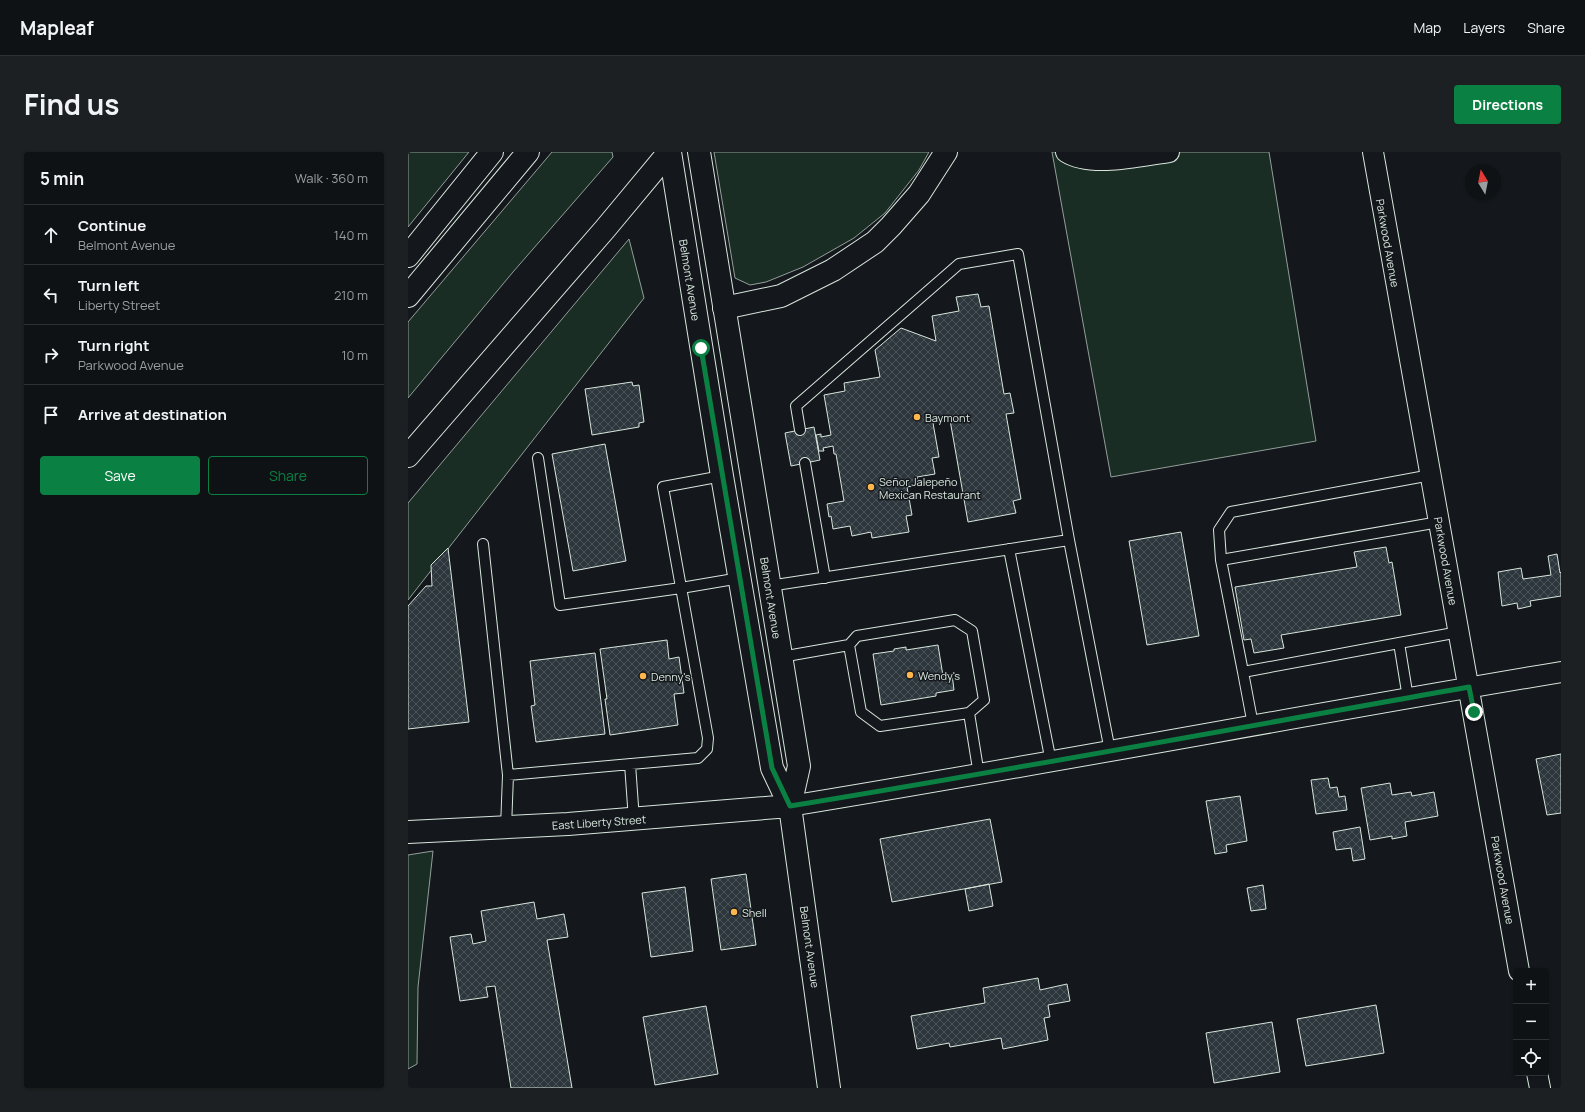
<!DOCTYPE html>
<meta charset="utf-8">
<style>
:root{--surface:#0f1215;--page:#1d2022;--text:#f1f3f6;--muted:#9b9ea0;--line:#2f3234;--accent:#0b8043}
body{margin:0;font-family:Manrope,sans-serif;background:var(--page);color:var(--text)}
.controls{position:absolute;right:12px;bottom:12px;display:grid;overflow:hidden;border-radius:4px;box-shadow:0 1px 3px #0004}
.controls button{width:36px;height:36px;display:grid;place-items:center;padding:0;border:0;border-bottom:1px solid var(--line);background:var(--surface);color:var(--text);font:20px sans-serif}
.compass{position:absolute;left:1057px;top:12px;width:36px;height:36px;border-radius:50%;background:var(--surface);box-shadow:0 1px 3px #0004;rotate:350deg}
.stop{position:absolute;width:12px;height:12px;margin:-9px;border:3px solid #0b8043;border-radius:50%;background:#fff}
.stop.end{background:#0b8043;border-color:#fff;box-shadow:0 1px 4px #0008}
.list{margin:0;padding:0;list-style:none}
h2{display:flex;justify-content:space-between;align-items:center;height:52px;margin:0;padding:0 16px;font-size:17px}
h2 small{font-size:13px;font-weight:400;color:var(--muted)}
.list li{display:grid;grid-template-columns:26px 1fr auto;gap:12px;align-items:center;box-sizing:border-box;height:60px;padding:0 16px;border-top:1px solid var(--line)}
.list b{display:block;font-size:15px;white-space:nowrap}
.list p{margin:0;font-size:13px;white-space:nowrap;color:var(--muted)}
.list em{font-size:13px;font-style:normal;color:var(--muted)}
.actions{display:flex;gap:8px;padding:12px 16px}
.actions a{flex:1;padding:9px 0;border:1px solid var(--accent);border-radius:4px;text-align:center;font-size:14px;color:var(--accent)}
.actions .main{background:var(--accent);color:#fff}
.icon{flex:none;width:22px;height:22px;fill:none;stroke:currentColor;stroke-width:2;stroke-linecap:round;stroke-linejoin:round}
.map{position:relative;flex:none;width:1153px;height:936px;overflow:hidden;border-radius:4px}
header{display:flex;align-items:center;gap:24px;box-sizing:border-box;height:56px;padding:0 20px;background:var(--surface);border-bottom:1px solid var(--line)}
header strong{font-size:19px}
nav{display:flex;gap:22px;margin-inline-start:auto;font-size:14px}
.intro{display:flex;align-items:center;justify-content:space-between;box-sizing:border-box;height:96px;padding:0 24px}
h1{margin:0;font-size:28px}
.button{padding:10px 18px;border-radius:4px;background:var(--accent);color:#fff;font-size:14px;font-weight:700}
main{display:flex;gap:24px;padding:0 24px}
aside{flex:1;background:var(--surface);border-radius:4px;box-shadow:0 1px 3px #0004}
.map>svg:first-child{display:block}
</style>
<header>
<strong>Mapleaf</strong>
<nav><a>Map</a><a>Layers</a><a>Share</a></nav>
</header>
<div class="intro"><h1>Find us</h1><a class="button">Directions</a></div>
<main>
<aside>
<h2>5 min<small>Walk · 360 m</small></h2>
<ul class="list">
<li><svg class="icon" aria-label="ahead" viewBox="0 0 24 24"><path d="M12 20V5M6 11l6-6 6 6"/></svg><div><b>Continue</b><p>Belmont Avenue</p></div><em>140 m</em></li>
<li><svg class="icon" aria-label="left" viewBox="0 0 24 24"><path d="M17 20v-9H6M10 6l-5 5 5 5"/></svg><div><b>Turn left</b><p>Liberty Street</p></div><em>210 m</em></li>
<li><svg class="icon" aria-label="right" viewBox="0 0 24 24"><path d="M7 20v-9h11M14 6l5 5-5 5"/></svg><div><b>Turn right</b><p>Parkwood Avenue</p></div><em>10 m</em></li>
<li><svg class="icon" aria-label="arrive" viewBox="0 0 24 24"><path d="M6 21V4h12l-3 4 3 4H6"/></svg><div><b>Arrive at destination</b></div></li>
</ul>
<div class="actions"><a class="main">Save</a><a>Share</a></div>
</aside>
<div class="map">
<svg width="1153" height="936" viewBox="0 0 1153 936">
<defs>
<pattern id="building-cross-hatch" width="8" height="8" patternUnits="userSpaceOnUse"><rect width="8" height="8" fill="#2c363c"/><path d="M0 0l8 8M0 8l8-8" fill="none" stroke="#4a5358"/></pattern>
</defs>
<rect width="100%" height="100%" fill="#14181c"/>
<!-- grass -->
<path fill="#1a2d24" stroke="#939e99" d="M0 0H61L0 75Z
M144 0H204L205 5 105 120 0 246V170Z
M306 0H521L511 18 477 61 446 86 395 115 358 130 342 133 327 126Z
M644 0H861L908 289 703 325Z
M221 87 236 146 0 448V351Z
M25 699 10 835 9 912 0 917V703Z"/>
<!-- building -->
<path fill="url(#building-cross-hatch)" stroke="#d8e6dc" d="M570 142 573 155 581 154 596 242 602 241 606 261 598 262 613 347 605 349 608 361 560 370 542 268 525 271 531 305 524 306 527 322 509 325 510 333 499 335 504 363 498 364 501 380 464 386 463 380 444 384 442 374 425 377 423 364 421 365 419 352 436 349 428 302H426L425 294 415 296 416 299H411L408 283 413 282V285L423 283 416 243 437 239 436 231 472 225 467 198 493 176 528 189 524 164 551 159 548 145Z
M224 230 225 234 231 233 236 270 231 271V275L184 283 177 237Z
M406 275 412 308 383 314 377 281Z
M197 292 218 409 165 419 144 302Z
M773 380 791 484 739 493 721 389Z
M978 395 981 411 984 410 993 463 873 483 876 496 846 501 843 487 836 488 827 435 949 415 946 400Z
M40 396 61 570 0 577V454L18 434H24L23 413Z
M1149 402 1152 421 1153 420V444L1122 449 1123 454 1110 457 1109 451 1094 454 1090 420 1113 416 1115 427 1143 423 1140 404Z
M259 488 261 507 271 505 276 541 266 542 270 573 202 583 197 547H199L192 497Z
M530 493 535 524 544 522 546 538 528 541V544L473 553 465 502 486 499V497L498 495V498Z
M187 501 197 582 128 590 123 554 127 553 122 509Z
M1153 602V661L1139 663 1128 607Z
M920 626 922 636 929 635 931 645 937 644 939 658 908 662 903 628Z
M982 631 984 643 1003 640 1004 644 1026 640 1030 664 997 670 999 684 984 687V684L962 688 953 636Z
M832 644 839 689 818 693 819 700 807 702 798 649Z
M582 667 594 730 484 750 472 687Z
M952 675 957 707 945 709 943 696 928 698 925 680Z
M338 722 348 793 313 798 303 727Z
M581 732 585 754 561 759 557 737Z
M855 733 858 757 843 759 839 736Z
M277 735 285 799 243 805 234 741Z
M126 750 129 767 156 762 160 785 139 788 164 936H103L87 834 78 835 80 845 52 849 42 785 63 782 65 792 78 789 73 759Z
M630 826 632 838 659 832 662 849 640 853 642 865 636 866 640 888 595 897 593 886 542 895 541 891 509 897 503 864 577 851 575 836Z
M968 853 976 901 898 914 889 867Z
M298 854 310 922 247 933 235 865Z
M864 870 872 920 806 931 798 881Z"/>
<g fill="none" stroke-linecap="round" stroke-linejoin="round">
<defs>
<path id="lane" d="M392 278 388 254 551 112 610 102 661 388
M130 306 152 453 273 436 332 426
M397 311 417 426
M75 392 100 623 98 676
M601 397 643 610
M813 408 1031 370
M361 434 661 388 702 599
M991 491 1051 480
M373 505 441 493 449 484 547 468 564 479 576 548 561 561 472 574 453 560 441 493
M835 520 813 408 811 378 823 360 1023 323
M561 561 571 623
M845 573 835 520 991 491 1000 546
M222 612 226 668
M100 623 290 606 299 597 300 586 255 335 314 324"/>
<path id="street" d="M658 0C683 16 732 4 761 0
M965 0 1111 819
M382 654C639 612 896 563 1153 520
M1129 921 1132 936"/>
<path id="secondary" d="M262 0 314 324 364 616 382 654 421 936
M291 0 391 614 382 654
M0 680 160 672 382 654"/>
<path id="highway" d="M0 104 84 0
M0 144 120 0
M316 156 373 144 425 118 467 90 483 74 511 42 538 0
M0 304 197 77 261 0"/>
</defs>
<!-- lane casing -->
<use href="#lane" stroke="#d8e6dc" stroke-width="12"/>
<!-- street casing -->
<use href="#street" stroke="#d8e6dc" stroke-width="22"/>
<!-- secondary casing -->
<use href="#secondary" stroke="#d8e6dc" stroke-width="24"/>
<!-- highway casing -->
<use href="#highway" stroke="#d8e6dc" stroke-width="24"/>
<!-- lane -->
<use href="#lane" stroke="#14181c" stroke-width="10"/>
<!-- street -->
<use href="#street" stroke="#14181c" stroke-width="20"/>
<!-- secondary -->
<use href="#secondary" stroke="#14181c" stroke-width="22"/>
<!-- highway -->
<use href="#highway" stroke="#14181c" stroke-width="22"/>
</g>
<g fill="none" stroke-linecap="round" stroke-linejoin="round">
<!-- route -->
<path stroke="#0b8043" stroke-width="5" d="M293 196 364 616 382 654C609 617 835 575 1061 535L1066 560"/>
</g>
<!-- markers -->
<g fill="#ffb74d" stroke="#14181c" stroke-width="1.5">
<circle cx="509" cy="265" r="4"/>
<circle cx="463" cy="335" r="4"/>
<circle cx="502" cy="523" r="4"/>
<circle cx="235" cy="524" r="4"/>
<circle cx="326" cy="760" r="4"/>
</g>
<g text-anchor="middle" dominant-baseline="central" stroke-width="3" stroke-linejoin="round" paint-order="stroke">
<!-- street labels -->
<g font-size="11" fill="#d8e6dc" stroke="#14181c">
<text transform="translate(980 91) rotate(80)">Parkwood Avenue</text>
<text transform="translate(282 128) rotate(81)">Belmont Avenue</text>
<text transform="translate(1038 409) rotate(80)">Parkwood Avenue</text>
<text transform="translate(363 446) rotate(81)">Belmont Avenue</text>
<text transform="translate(191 670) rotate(-4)">East Liberty Street</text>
<text transform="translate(1095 728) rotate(80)">Parkwood Avenue</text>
<text transform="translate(402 795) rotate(82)">Belmont Avenue</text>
</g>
<!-- poi labels -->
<g font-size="11" fill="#d8e6dc" stroke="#14181c" text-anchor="start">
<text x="517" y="265">Baymont</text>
<text x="471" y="329">Señor Jalepeño<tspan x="471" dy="13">Mexican Restaurant</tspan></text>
<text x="510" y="523">Wendy's</text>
<text x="243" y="524">Denny's</text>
<text x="334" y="760">Shell</text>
</g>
</g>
</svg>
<div class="controls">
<button>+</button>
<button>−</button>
<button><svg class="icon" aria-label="locate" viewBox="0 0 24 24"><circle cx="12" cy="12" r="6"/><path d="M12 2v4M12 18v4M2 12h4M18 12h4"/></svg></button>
</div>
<svg class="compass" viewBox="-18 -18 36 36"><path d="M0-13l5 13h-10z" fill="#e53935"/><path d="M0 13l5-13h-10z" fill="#9b9ea0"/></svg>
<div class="stop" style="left:293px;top:196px"></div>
<div class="stop end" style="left:1066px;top:560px"></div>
</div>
</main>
